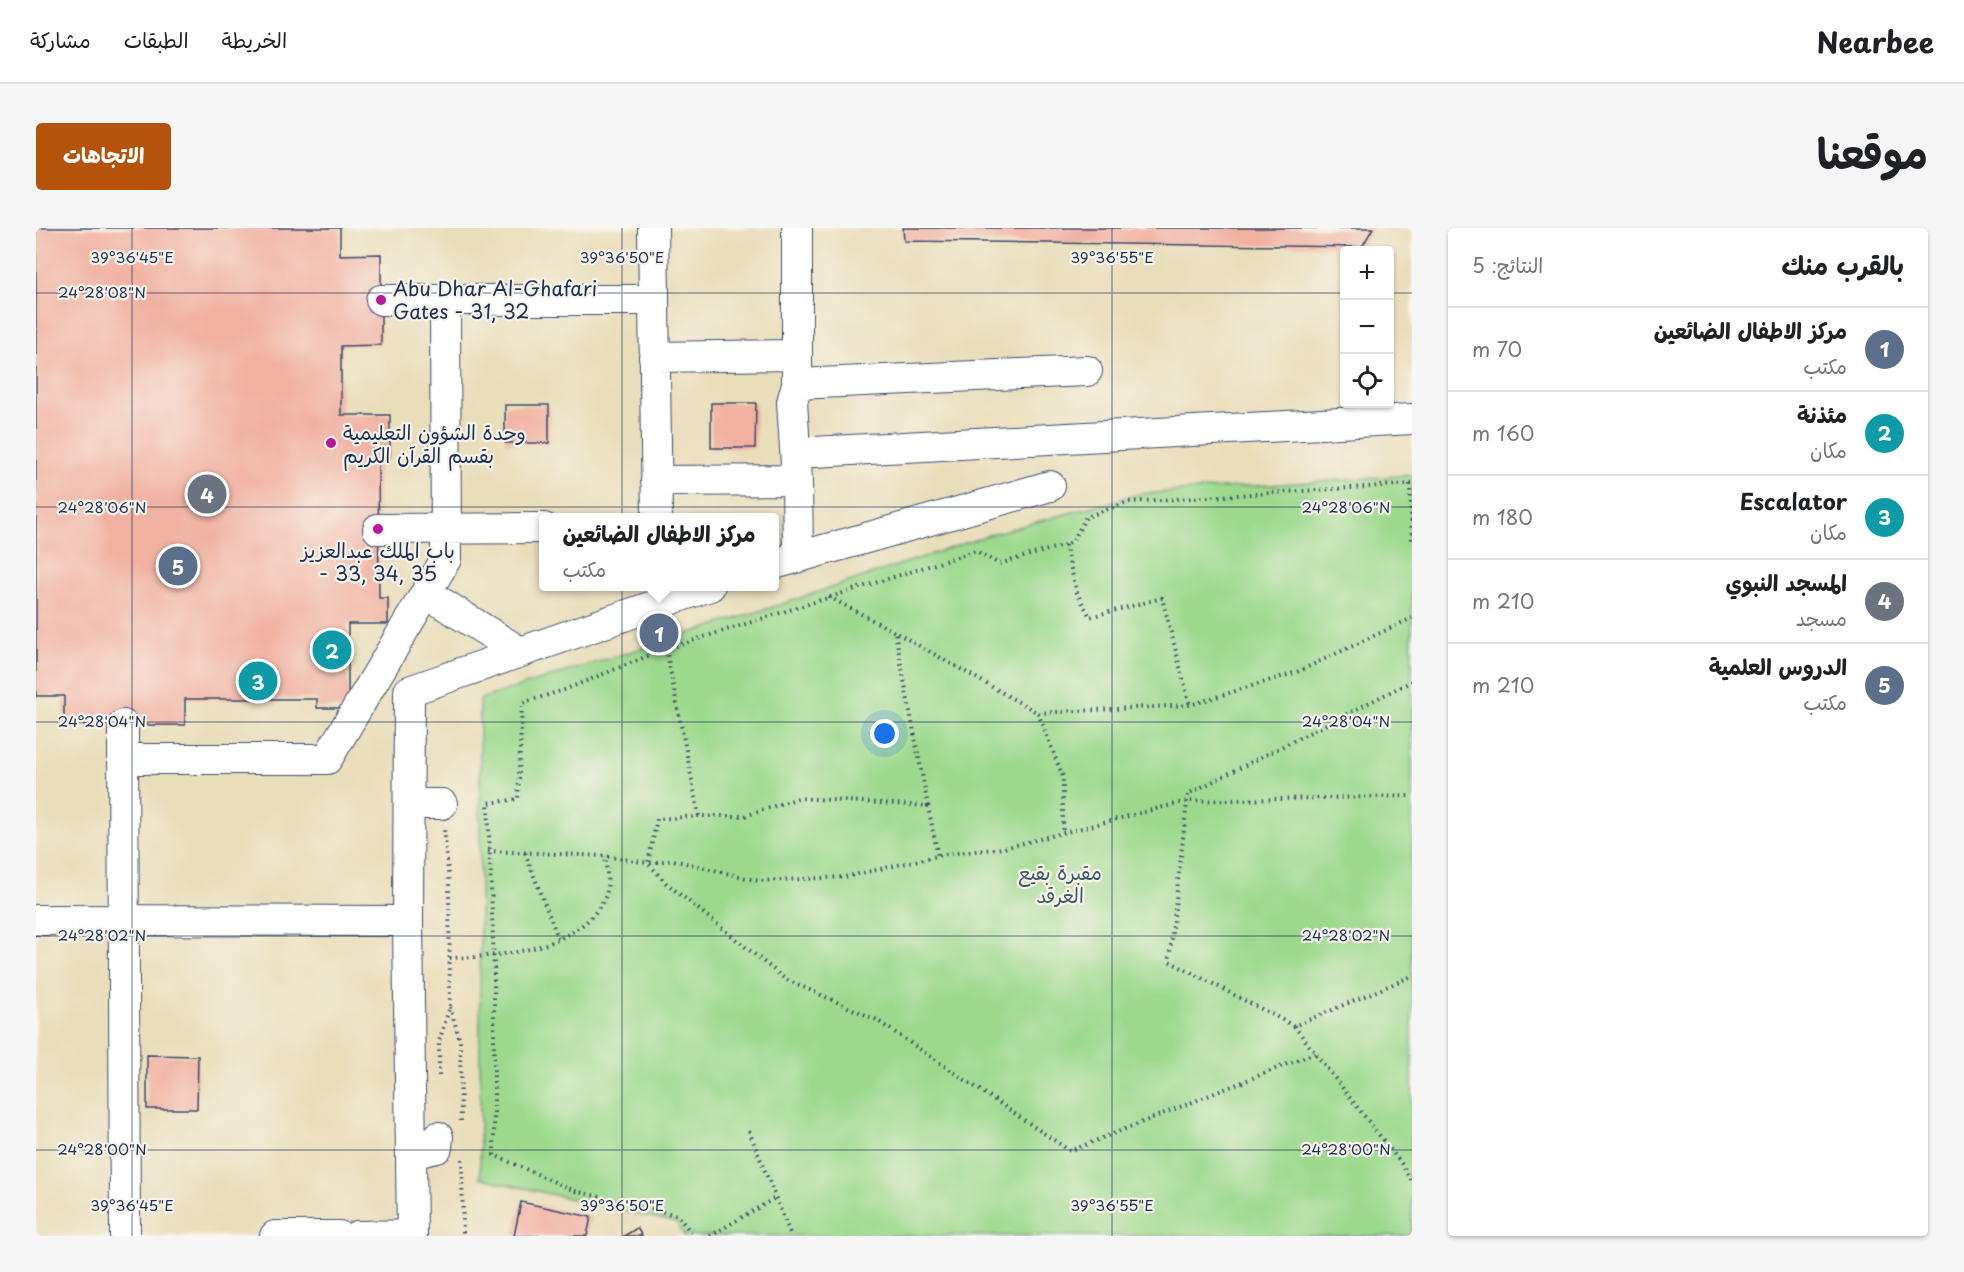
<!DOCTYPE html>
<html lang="ar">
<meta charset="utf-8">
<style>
:root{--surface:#fff;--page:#f6f6f6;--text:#202124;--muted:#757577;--line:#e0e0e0;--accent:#b45309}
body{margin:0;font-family:"Playpen Sans","Playpen Sans Arabic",sans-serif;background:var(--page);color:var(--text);direction:rtl}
.controls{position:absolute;right:18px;top:18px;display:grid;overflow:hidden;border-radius:6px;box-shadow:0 2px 4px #0004}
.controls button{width:54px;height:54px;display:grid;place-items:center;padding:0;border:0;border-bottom:2px solid var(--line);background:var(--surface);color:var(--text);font:30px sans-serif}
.you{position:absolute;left:849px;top:506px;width:21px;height:21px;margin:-15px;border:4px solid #fff;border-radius:50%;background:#1a73e8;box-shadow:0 0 0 9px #1a73e833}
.badge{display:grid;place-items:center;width:39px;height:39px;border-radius:50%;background:var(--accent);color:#fff;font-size:20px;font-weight:700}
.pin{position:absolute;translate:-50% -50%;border:3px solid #fff;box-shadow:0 2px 6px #0006}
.popup{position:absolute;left:503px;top:285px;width:240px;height:78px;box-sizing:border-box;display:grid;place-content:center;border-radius:6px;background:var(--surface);filter:drop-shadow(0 2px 4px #0005);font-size:20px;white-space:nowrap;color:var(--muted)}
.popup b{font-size:22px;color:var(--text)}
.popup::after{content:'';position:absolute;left:50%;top:100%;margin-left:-12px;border:12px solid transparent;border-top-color:var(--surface)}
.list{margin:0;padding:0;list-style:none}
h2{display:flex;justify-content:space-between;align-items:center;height:78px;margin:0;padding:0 24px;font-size:26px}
h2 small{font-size:20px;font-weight:400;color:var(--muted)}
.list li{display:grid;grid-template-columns:39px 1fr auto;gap:18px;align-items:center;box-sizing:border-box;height:84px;padding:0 24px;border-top:2px solid var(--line)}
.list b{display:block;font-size:22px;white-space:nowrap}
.list p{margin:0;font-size:20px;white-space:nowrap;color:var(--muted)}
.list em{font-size:20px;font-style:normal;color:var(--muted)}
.icon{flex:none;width:33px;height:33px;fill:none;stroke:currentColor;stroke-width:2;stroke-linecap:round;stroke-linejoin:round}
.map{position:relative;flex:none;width:1376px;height:1008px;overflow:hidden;direction:ltr;border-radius:6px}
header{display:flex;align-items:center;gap:36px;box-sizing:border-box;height:84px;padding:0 30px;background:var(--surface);border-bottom:2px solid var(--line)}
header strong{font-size:28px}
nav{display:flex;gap:33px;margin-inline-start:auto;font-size:21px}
.intro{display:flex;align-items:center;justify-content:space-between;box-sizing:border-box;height:144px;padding:0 36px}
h1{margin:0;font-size:42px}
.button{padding:15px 27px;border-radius:6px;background:var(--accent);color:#fff;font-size:21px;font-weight:700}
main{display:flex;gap:36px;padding:0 36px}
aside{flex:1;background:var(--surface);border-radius:6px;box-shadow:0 2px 4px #0004}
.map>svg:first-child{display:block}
</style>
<header>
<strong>Nearbee</strong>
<nav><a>الخريطة</a><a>الطبقات</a><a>مشاركة</a></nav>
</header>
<div class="intro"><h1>موقعنا</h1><a class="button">الاتجاهات</a></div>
<main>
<aside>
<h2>بالقرب منك<small>النتائج: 5</small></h2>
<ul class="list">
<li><span class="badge" style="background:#5c6f8a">1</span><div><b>مركز الاطفال الضائعين</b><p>مكتب</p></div><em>70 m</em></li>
<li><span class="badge" style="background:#0f9aa8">2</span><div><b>مئذنة</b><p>مكان</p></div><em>160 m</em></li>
<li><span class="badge" style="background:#0f9aa8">3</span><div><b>Escalator</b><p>مكان</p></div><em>180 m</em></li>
<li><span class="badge" style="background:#6b7280">4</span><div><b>المسجد النبوي</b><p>مسجد</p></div><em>210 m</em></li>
<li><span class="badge" style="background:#5c6f8a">5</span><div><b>الدروس العلمية</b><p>مكتب</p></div><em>210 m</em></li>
</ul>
</aside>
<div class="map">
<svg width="1376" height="1008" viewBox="0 0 1376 1008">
<rect width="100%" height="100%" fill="#f7f3e8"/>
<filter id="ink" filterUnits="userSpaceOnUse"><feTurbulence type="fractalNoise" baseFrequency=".0167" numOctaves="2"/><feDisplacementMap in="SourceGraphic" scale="12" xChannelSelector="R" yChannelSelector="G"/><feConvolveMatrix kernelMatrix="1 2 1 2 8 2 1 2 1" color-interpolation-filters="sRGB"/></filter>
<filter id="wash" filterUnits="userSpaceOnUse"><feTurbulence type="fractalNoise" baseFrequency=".008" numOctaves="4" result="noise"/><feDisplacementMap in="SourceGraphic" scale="24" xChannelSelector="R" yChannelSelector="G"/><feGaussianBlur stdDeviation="1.35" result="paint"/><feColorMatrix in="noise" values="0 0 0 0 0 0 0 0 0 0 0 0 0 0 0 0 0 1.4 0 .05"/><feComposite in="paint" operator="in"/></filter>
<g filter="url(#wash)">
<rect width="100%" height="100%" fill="#e9deba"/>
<!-- green -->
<path fill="#9cd98d" stroke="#5c8476" stroke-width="1.5" d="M1376 247V1008H648L641 995 444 950V471L740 378 956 306 1103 266Z"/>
<g id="blocks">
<!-- building -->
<path fill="#f1b1a1" d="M0 0H304V27L345 26V117L305 118V187H354V230H342L343 370H352V396H312V480H281V471H149V497H28V468H0Z
M867 0H1337L1326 19 868 13Z
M675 175H720L719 220H675Z
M469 177H513V215H469Z
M111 827 162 828 161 881H111Z
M485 974 555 989 551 1008H478Z
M601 1000 606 1008H588Z"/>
</g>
</g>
<g filter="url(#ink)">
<use href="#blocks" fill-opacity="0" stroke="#3a496c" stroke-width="1.5"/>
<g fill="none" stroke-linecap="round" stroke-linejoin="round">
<defs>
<path id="minor" d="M617 0 621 290
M761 0V156L756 174 761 252 762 328
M345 72H617
M618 129 761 127
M761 156 1051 143
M760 225 1376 191
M620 253 761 252
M342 301 508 300
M738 336 1014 258
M390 365 484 424
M87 497 89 1008
M88 531H291L410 331 409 72
M373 576H406
M0 692 372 693
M375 926 401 920 402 909
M239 1008H303H300
M321 1008 376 1007
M376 1008 372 693 373 463 674 358"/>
</defs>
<!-- minor casing -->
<use href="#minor" stroke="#3a496c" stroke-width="32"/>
<!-- path -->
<path stroke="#3a496c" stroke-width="4" stroke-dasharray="1.5 4.5" stroke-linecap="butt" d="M1374 256 1376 312
M1376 256 1092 274 1050 289 1037 313 1029 317 963 336 940 323 630 421 663 588H709L762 570 892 578 859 404 1002 485 1154 477 1261 444 1376 390
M1029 317 1041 365 1054 389 1126 370 1154 477
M793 369 859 404
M629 421 528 462 486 475 482 571 452 575 458 741V927L539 963 641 987 658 1008
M1376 453 1152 566 1133 733 1258 798 1376 748
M1002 485 1027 549V604
M892 578 902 628
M452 623 569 628 612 635 621 591 663 588
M489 625 522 710
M414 730C464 729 544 722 569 669 574 659 570 640 569 628
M414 779 424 813 425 896
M1258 798 1365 935 1376 953
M1279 825 1034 923 839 791 749 751 630 655 612 635 637 632 723 653 809 649 910 626 968 620 1151 573 1376 568
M403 848V814L414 778 413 655 408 600
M713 903 755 1008
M426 931 427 1008
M674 1008 739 970"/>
<!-- minor -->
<use href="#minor" stroke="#fff" stroke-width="30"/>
</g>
</g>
<!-- ticks -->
<path fill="none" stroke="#1b2f5e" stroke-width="1.5" stroke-opacity="0.45" d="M96 0V1008M586 0V1008M1076 0V1008M0 65H1308M1354 65H1376M0 279H1376M0 494H1376M0 708H1376M0 922H1376"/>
<!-- markers -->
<g fill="#b5179e" stroke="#f7f3e8" stroke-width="2">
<circle cx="345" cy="72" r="6"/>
<circle cx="295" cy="215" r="6"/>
<circle cx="342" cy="301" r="6"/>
</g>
<g text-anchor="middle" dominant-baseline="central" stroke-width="4.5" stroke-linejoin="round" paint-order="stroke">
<!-- poi labels -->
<g font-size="20" fill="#1b2f5e" stroke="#f7f3e8" text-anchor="start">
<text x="357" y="60">Abu Dhar Al-Ghafari<tspan x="357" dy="23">Gates - 31, 32</tspan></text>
<text x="307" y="204">وحدة الشؤون التعليمية<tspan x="307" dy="23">بقسم القرآن الكريم</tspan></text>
<text x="342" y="322" text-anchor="middle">باب الملك عبدالعزيز<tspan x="342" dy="23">- 33, 34, 35</tspan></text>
</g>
<!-- park labels -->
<g font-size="20" fill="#3b5a6a" stroke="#f7f3e8">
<text x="1024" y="644">مقبرة بقيع<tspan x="1024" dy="23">الغرقد</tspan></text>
</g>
</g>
<g font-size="15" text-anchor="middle" fill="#1b2f5e" stroke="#f7f3e8" stroke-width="4.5" stroke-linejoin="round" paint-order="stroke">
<text x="96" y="35">39°36'45"E</text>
<text x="586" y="35">39°36'50"E</text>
<text x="1076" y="35">39°36'55"E</text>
<text x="66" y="70">24°28'08"N</text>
<text x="66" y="285">24°28'06"N</text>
<text x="1310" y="285">24°28'06"N</text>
<text x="66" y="499">24°28'04"N</text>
<text x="1310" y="499">24°28'04"N</text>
<text x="66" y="713">24°28'02"N</text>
<text x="1310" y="713">24°28'02"N</text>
<text x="66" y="927">24°28'00"N</text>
<text x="1310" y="927">24°28'00"N</text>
<text x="96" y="983">39°36'45"E</text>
<text x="586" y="983">39°36'50"E</text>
<text x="1076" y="983">39°36'55"E</text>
</g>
</svg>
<div class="controls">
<button>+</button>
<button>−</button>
<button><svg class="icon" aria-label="locate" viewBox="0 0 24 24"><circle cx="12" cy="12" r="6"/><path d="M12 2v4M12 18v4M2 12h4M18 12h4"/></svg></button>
</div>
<div class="you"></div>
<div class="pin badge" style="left:623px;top:405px;background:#5c6f8a">1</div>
<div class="popup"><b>مركز الاطفال الضائعين</b>مكتب</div>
<div class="pin badge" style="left:296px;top:422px;background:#0f9aa8">2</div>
<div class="pin badge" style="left:222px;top:453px;background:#0f9aa8">3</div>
<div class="pin badge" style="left:171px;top:266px;background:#6b7280">4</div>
<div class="pin badge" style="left:142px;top:338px;background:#5c6f8a">5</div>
</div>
</main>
